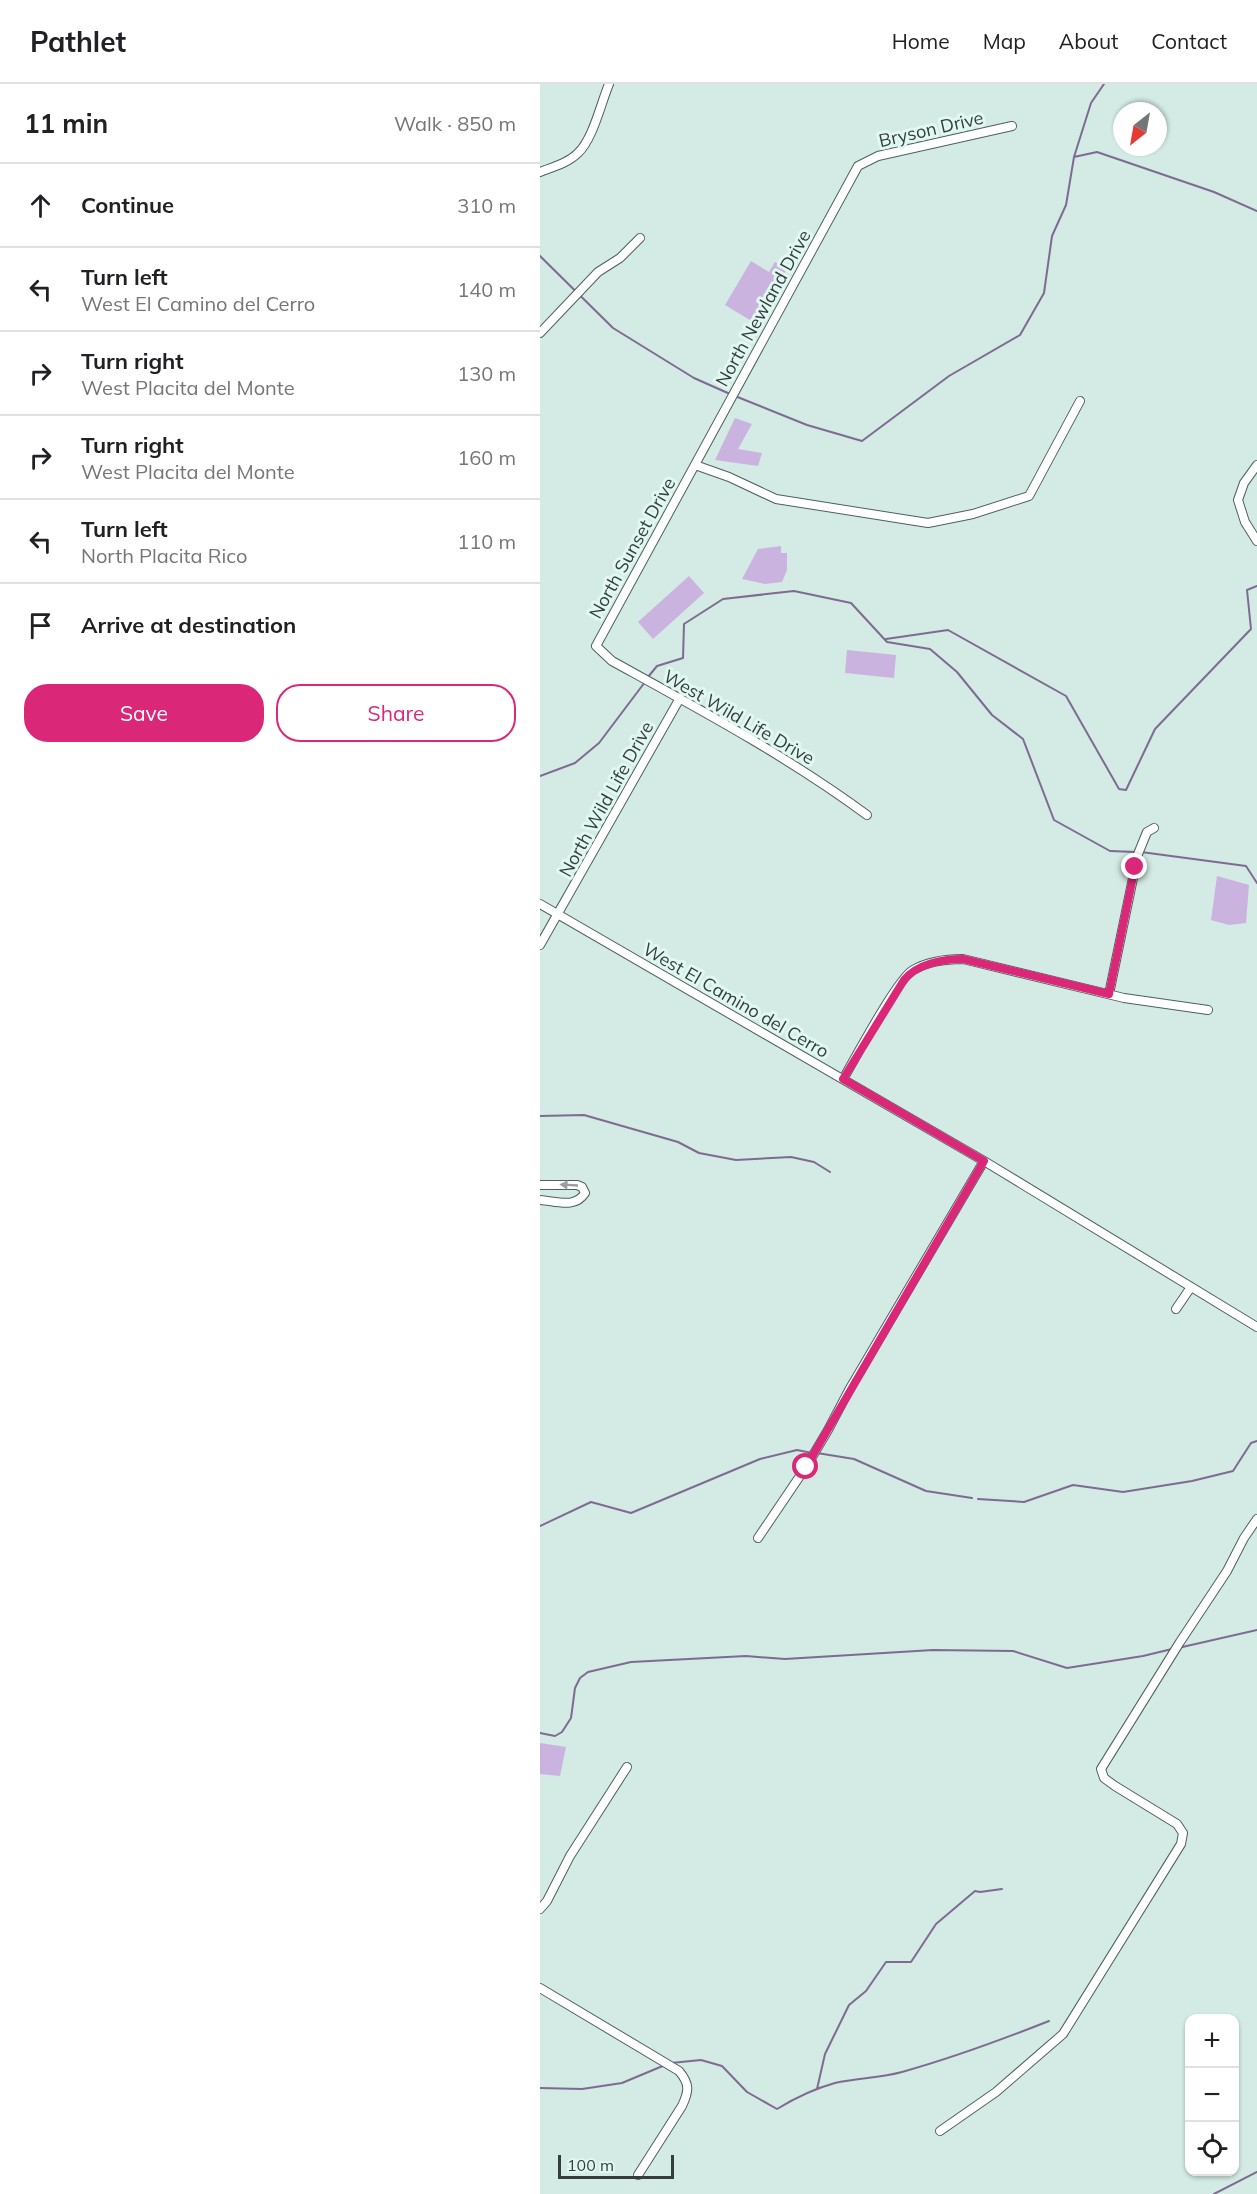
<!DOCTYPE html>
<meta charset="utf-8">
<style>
:root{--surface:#fff;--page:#f6f6f6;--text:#202124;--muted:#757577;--line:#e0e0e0;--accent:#db2777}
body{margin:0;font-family:Mulish,sans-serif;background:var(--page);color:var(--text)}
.controls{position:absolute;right:18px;bottom:18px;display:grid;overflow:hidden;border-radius:12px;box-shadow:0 2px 4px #0004}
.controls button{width:54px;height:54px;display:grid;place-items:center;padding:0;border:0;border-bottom:2px solid var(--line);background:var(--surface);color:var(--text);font:30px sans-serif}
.compass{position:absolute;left:573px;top:18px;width:54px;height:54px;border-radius:50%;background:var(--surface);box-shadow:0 2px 4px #0004;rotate:211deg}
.scale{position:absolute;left:18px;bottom:15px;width:116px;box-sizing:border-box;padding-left:6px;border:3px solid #353e3c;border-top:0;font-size:16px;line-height:21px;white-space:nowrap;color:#353e3c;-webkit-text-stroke:4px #e0f7f2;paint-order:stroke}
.stop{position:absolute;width:18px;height:18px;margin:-14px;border:4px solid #db2777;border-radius:50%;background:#fff}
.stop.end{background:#db2777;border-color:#fff;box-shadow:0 2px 6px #0008}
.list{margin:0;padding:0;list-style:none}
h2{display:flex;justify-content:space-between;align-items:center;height:78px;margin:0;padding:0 24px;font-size:26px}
h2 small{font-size:20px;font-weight:400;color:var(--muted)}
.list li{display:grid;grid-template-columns:39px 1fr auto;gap:18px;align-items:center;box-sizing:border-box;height:84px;padding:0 24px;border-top:2px solid var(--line)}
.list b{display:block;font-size:22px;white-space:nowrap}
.list p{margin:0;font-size:20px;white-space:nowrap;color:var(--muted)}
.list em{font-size:20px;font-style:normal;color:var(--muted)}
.actions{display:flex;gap:12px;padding:18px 24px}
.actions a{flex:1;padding:14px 0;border:2px solid var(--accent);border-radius:24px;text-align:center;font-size:21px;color:var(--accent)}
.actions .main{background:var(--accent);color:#fff}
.icon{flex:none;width:33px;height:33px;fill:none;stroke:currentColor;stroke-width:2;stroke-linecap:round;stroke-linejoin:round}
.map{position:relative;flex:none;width:717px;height:2110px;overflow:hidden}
header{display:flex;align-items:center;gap:36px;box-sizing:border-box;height:84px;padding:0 30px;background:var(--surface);border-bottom:2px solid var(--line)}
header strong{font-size:28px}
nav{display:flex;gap:33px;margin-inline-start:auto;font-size:21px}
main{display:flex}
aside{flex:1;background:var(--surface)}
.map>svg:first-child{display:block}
</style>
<header>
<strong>Pathlet</strong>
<nav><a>Home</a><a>Map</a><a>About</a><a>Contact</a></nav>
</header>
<main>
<aside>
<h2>11 min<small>Walk · 850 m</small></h2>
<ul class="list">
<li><svg class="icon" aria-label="ahead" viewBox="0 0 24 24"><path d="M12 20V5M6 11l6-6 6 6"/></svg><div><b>Continue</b></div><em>310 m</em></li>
<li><svg class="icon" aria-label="left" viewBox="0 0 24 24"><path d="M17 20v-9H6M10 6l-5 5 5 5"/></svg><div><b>Turn left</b><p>West El Camino del Cerro</p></div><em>140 m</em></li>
<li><svg class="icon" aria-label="right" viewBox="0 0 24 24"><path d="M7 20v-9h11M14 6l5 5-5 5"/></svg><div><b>Turn right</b><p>West Placita del Monte</p></div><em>130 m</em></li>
<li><svg class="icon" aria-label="right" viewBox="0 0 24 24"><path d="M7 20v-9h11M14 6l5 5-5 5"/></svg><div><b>Turn right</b><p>West Placita del Monte</p></div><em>160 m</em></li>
<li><svg class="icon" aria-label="left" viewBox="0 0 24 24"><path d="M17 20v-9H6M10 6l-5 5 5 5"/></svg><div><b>Turn left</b><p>North Placita Rico</p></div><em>110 m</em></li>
<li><svg class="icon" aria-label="arrive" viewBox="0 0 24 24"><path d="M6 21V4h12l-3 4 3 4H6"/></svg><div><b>Arrive at destination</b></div></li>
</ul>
<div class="actions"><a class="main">Save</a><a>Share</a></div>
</aside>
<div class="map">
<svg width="717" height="2110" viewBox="0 0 717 2110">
<rect width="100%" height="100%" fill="#d3eae5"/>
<!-- pitch -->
<path fill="#cbb3df" d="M211 177 229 188 235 178 247 185 215 239 185 221Z
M195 334 212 340 198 365 222 369 218 382 175 376Z
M241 462V469H247V486L242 498 225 500 202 495 218 465Z
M149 492 164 509 113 555 98 538Z
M307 566 356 571 354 594 305 589Z
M677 792 709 801 706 839 689 841 671 836Z
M0 1659 26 1663 20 1692 0 1690Z"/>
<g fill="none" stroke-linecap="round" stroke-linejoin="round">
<!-- stream -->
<path stroke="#7e6c90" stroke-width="2" d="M534 73 551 19 564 0
M0 172 73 244 154 294 190 310
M195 312 267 341 322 357 409 292 480 251 504 209 512 152 526 121 534 73 557 68 674 108 717 127
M346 555 408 546 526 612 579 705 586 706 615 645 711 545 707 506 717 502
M108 593 117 582 143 574 144 540 183 515 254 507 311 519 347 558 390 565 417 588 452 631 483 655 514 736 570 767 596 768
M0 692 35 679 59 659 105 598
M601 768 706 782 717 799
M0 1032 44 1031 138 1058 159 1069 196 1076 251 1073 274 1078 290 1088
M277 1369 314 1375 386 1407 432 1414
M438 1415 484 1418 533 1401 583 1408 652 1397 693 1387 711 1359 717 1357
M0 1442 51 1418 91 1429 220 1375 257 1366 272 1369
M638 1564 717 1546
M0 1649 15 1652 22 1648 31 1634 35 1604 40 1594 48 1588 91 1578 206 1572 245 1575 393 1566 473 1567 527 1584 603 1572 632 1565
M131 1979 161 1976 182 1982 207 2008 237 2025C255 2014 273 2005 295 1999 317 1994 340 1994 362 1988 412 1974 461 1956 509 1937
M0 2004 42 2005 82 1999 125 1981
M277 2005 285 1970 309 1921 326 1907 346 1878H371L396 1840 435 1807 440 1808 462 1805
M674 2110 717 2088"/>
<defs>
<path id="minor" d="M0 88C13 83 28 79 38 69 53 55 61 19 69 0
M0 249 58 188 80 174 100 154
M155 381 189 393 236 415 388 439 433 430 489 412 540 317
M717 381 704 399 698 416 705 438 717 457
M327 731C247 672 159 625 72 577L56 562 318 82 338 72 472 42
M0 820 444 1077 717 1243
M0 861 140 614
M569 910 598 770 607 748 614 744
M303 995C315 975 357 895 373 886 387 878 407 875 423 875L584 914 668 926
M0 1101H37L42 1103 45 1109C35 1125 16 1117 0 1116
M636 1225 651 1203
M218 1454 266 1383 288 1346 309 1306 444 1077
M0 1825 7 1817 30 1772 87 1683
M0 1904 139 1987C150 2000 149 2007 142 2022L98 2091
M400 2047 456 2008 523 1950 641 1760 643 1749 637 1740 575 1702 564 1694 561 1685 640 1558 687 1487 704 1454 717 1435"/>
</defs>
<!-- minor casing -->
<use href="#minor" stroke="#4d615d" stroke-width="10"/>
<!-- minor -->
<use href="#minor" stroke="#fff" stroke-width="8"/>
</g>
<!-- one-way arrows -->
<defs><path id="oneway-solid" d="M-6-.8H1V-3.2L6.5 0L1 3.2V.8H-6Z" transform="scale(1.5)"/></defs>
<use fill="#9a9e9e" href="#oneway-solid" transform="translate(29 1101) rotate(-177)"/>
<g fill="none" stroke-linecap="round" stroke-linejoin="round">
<!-- route -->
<path stroke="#db2777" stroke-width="8" d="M266 1383 444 1077 303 995 364 896C377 880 402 875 423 875L569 910 595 783"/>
</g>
<g text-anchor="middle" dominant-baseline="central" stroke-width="6" stroke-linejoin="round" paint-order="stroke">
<!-- street labels -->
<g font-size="18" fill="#353e3c" stroke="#e0f7f2">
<text transform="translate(391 45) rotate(-13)">Bryson Drive</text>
<text transform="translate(223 224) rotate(-61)">North Newland Drive</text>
<text transform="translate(92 464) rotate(-61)">North Sunset Drive</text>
<text transform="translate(199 633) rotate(30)">West Wild Life Drive</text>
<text transform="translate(66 715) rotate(-61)">North Wild Life Drive</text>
<text transform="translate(196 916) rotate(30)">West El Camino del Cerro</text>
</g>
</g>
</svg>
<div class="controls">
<button>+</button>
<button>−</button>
<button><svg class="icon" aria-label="locate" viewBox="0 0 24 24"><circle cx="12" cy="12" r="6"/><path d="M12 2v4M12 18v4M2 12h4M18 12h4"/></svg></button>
</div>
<svg class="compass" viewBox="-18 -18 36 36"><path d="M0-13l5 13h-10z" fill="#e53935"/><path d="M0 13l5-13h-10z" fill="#757577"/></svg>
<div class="scale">100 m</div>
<div class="stop" style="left:266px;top:1383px"></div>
<div class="stop end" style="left:595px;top:783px"></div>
</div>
</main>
